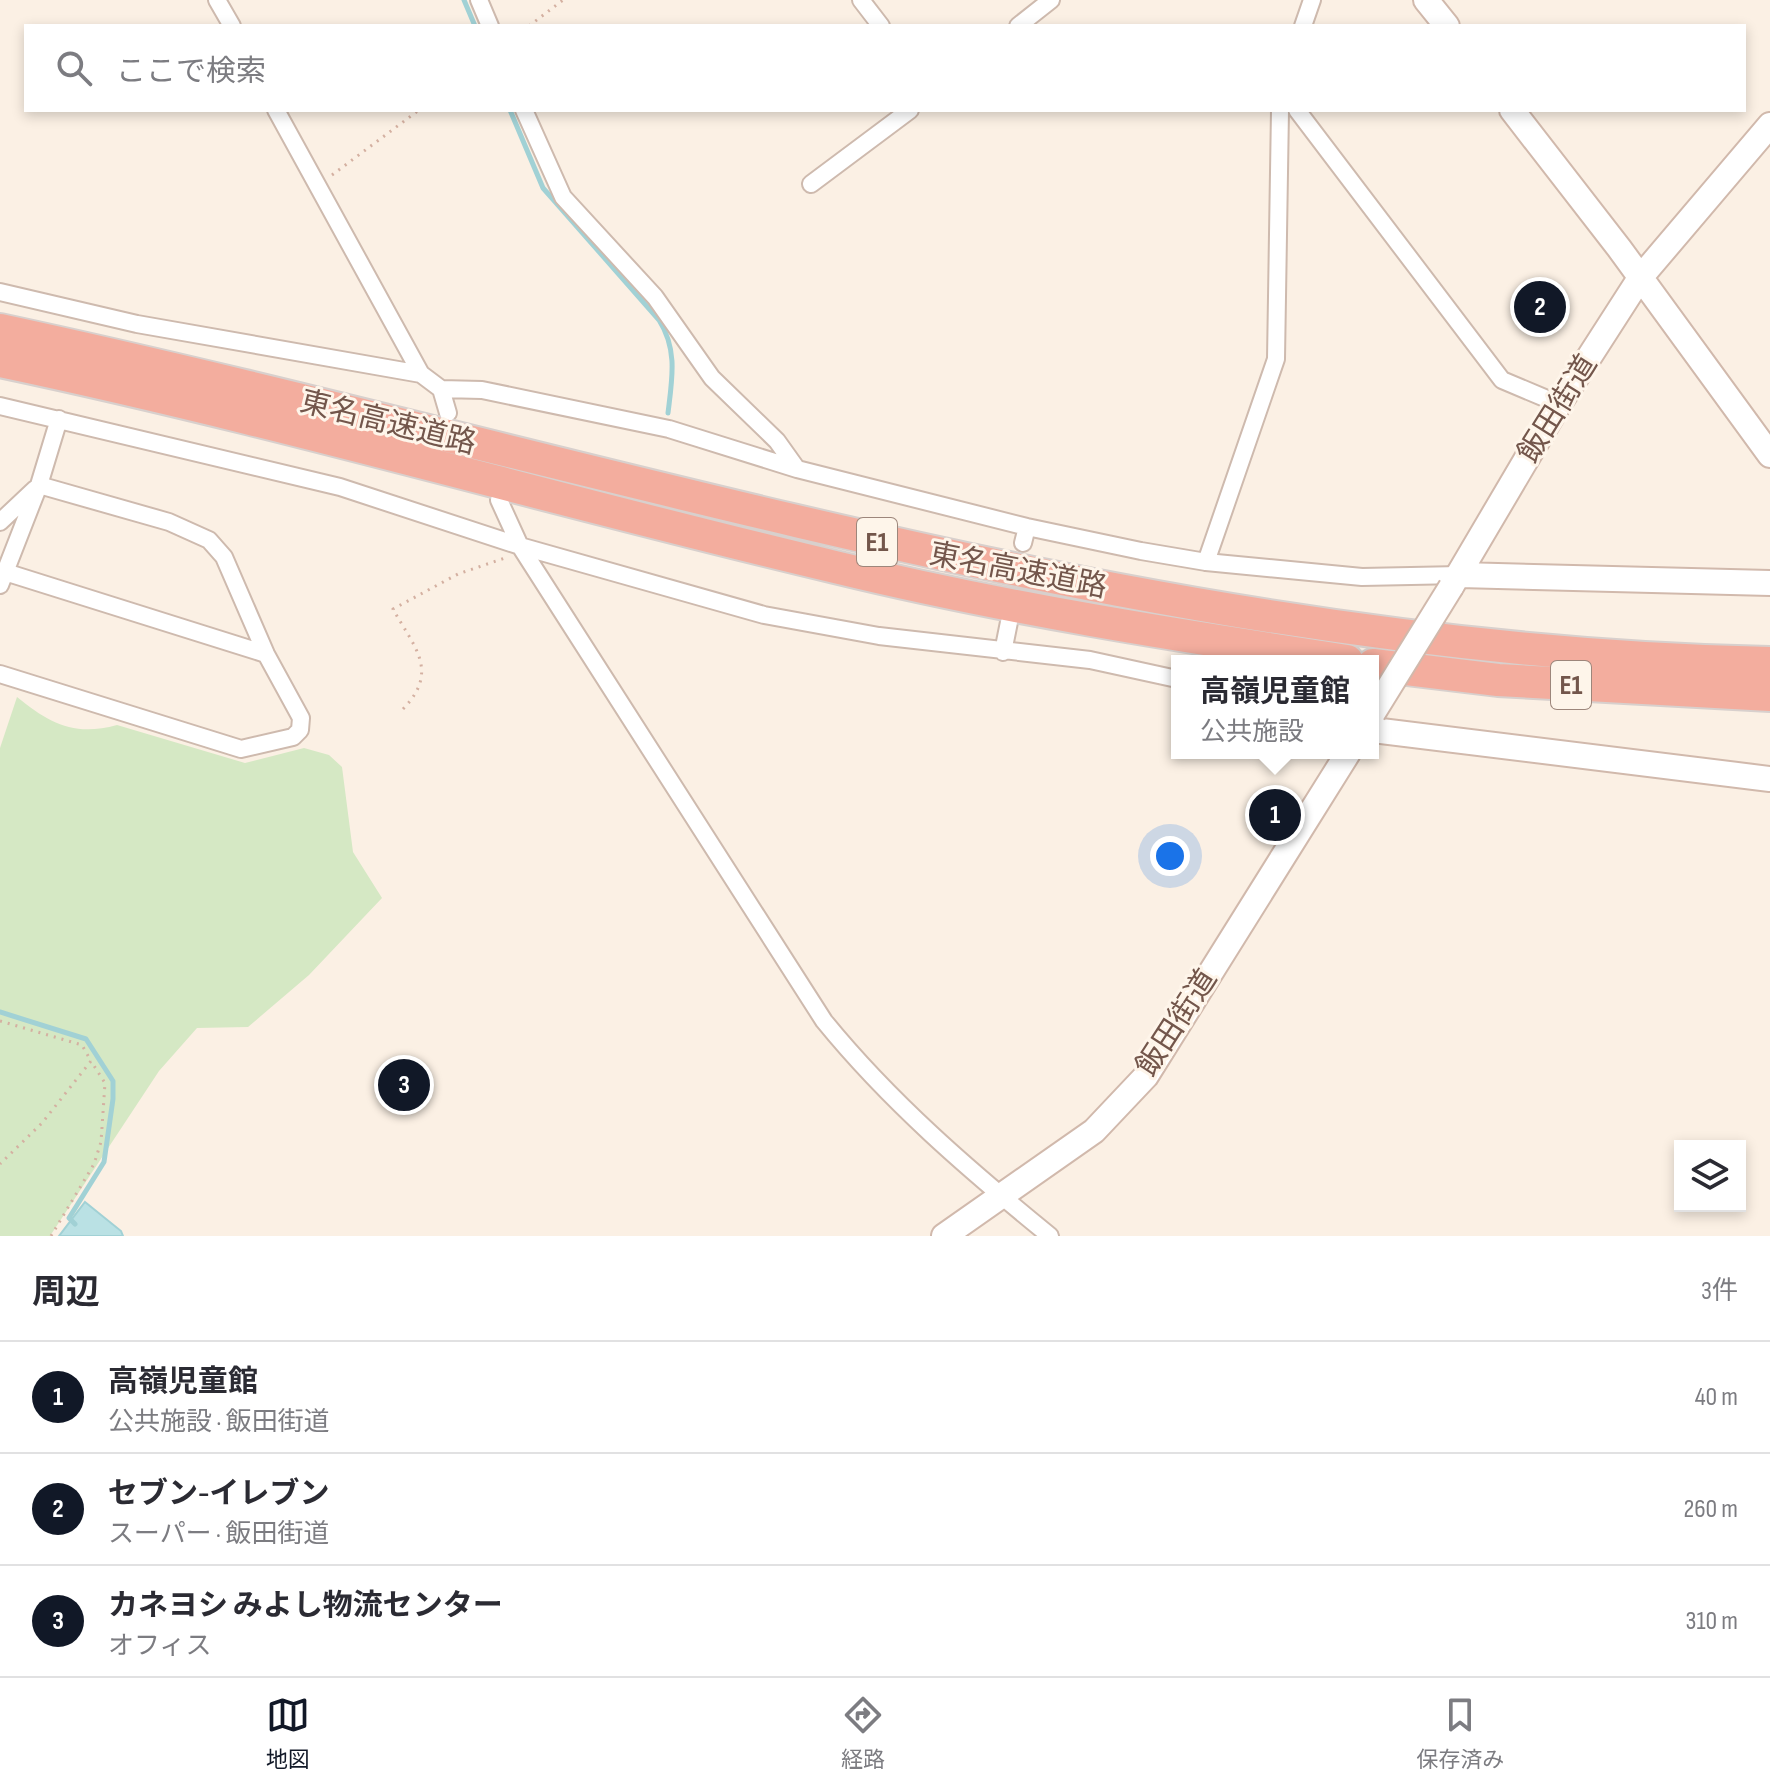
<!DOCTYPE html>
<html lang="ja">
<meta charset="utf-8">
<style>
:root{--surface:#fff;--page:#f2f2f3;--text:#2b2b33;--muted:#7c7c81;--line:#e1e1e2;--accent:#111827}
body{margin:0;font-family:"Sofia Sans Condensed","Noto Sans JP",sans-serif;background:var(--page);color:var(--text)}
.controls{position:absolute;right:24px;bottom:24px;display:grid;overflow:hidden;border-radius:0px;box-shadow:0 4px 12px #0003}
.controls button{width:72px;height:72px;display:grid;place-items:center;padding:0;border:0;border-bottom:2px solid var(--line);background:var(--surface);color:var(--text);font:40px sans-serif}
.you{position:absolute;left:1170px;top:856px;width:28px;height:28px;margin:-20px;border:6px solid #fff;border-radius:50%;background:#1a73e8;box-shadow:0 0 0 12px #1a73e833}
.badge{display:grid;place-items:center;width:52px;height:52px;border-radius:50%;background:var(--accent);color:#fff;font-size:26px;font-weight:700}
.pin{position:absolute;translate:-50% -50%;border:4px solid #fff;box-shadow:0 2px 8px #0006}
.popup{position:absolute;left:1171px;top:655px;width:208px;height:104px;box-sizing:border-box;display:grid;place-content:center;border-radius:0px;background:var(--surface);filter:drop-shadow(0 2px 6px #0005);font-size:26px;white-space:nowrap;color:var(--muted)}
.popup b{font-size:30px;color:var(--text)}
.popup::after{content:'';position:absolute;left:50%;top:100%;margin-left:-16px;border:16px solid transparent;border-top-color:var(--surface)}
.list{margin:0;padding:0;list-style:none}
h2{display:flex;justify-content:space-between;align-items:center;height:104px;margin:0;padding:0 32px;font-size:34px}
h2 small{font-size:26px;font-weight:400;color:var(--muted)}
.list li{display:grid;grid-template-columns:52px 1fr auto;gap:24px;align-items:center;box-sizing:border-box;height:112px;padding:0 32px;border-top:2px solid var(--line)}
.list b{display:block;font-size:30px;white-space:nowrap}
.list p{margin:0;font-size:26px;white-space:nowrap;color:var(--muted)}
.list em{font-size:26px;font-style:normal;color:var(--muted)}
.icon{flex:none;width:44px;height:44px;fill:none;stroke:currentColor;stroke-width:2;stroke-linecap:round;stroke-linejoin:round}
.map{position:relative;flex:none;width:1770px;height:1236px;overflow:hidden}
.search{position:absolute;background:var(--surface);box-shadow:0 4px 12px #0003;left:24px;right:24px;top:24px;height:88px;display:flex;align-items:center;gap:20px;box-sizing:border-box;padding:0 28px;border-radius:0px;color:var(--muted);font-size:30px}
.sheet{height:440px;background:var(--surface)}
nav{display:flex;justify-content:space-around;align-items:center;box-sizing:border-box;height:112px;border-top:2px solid var(--line);background:var(--surface);font-size:22px;color:var(--muted)}
nav a{display:grid;justify-items:center;gap:4px}
nav .on{color:var(--accent)}
.map>svg:first-child{display:block}
</style>
<div class="map">
<svg width="1770" height="1236" viewBox="0 0 1770 1236">
<rect width="100%" height="100%" fill="#fbf0e4"/>
<!-- green -->
<path fill="#d5e8c4" d="M17 697C49 723 74 737 117 725L245 763 304 748 329 755 342 767 353 852 382 898 309 975 248 1027 197 1028 159 1071 50 1236H0V748Z"/>
<!-- water -->
<path fill="#bae1e4" stroke="#a1d1d5" stroke-width="2" d="M85 1202 121 1231 123 1236H59Z"/>
<g fill="none" stroke-linecap="round" stroke-linejoin="round">
<!-- stream -->
<path stroke="#a1d1d5" stroke-width="5" d="M464 0 475 26
M510 110 543 188 659 320C678 350 672 379 668 413
M0 1012 86 1039 113 1081V1099L104 1162 69 1218 75 1224"/>
<defs>
<path id="street" d="M217 0 232 26
M479 0 490 26
M861 0 881 26
M1018 26 1051 0
M1303 26 1312 0
M276 110 421 374 441 389 482 390 669 429 797 469 1027 527 1141 551 1206 562 1362 577 1460 575
M524 110 563 197 655 297 712 378 777 441 797 469
M1297 110 1502 380 1559 404
M811 184 910 110
M0 292 137 324 421 374
M441 389 448 413
M0 406 340 487 520 546 764 615 879 636 1090 660 1177 679
M499 500 520 546 824 1021C890 1102 969 1170 1050 1236
M0 522 35 489
M1023 543 1027 527
M1206 562 1276 359 1280 110
M5 572 266 654
M0 585 39 485 59 419
M1003 652 1009 622
M0 674 241 749 293 737 300 730 301 718 266 654 224 557 209 540 169 522 39 485"/>
<path id="secondary" d="M1426 0 1447 26
M1512 110 1619 248 1770 455
M1460 575 1770 583
M1451 587 1559 404 1640 278 1770 125
M1373 730 1770 779
M944 1236 1094 1131 1146 1076 1348 753"/>
<path id="highway" d="M0 330C590 457 1160 651 1770 663
M0 361C280 420 556 501 835 567 1003 608 1175 635 1347 661
M1373 665 1498 680 1770 695"/>
</defs>
<!-- street casing -->
<use href="#street" stroke="#cebaae" stroke-width="20"/>
<!-- secondary casing -->
<use href="#secondary" stroke="#d1b9ac" stroke-width="28"/>
<!-- highway casing -->
<use href="#highway" stroke="#d8d0cd" stroke-width="36"/>
<!-- path -->
<path stroke="#d4b0a1" stroke-width="3" stroke-dasharray="2 6" stroke-linecap="butt" d="M529 26 563 0
M332 175 419 110
M403 709C440 671 414 647 393 609L458 574 505 558
M0 1021 82 1045 91 1061 42 1123 0 1164
M51 1236 94 1164 101 1142 105 1083 91 1061"/>
<!-- street -->
<use href="#street" stroke="#fff" stroke-width="16"/>
<!-- secondary -->
<use href="#secondary" stroke="#fff" stroke-width="24"/>
<!-- highway -->
<use href="#highway" stroke="#f3ad9e" stroke-width="32"/>
<defs>
<path id="secondary-bridge" d="M1373 713 1451 587"/>
</defs>
<!-- secondary-bridge casing -->
<use href="#secondary-bridge" stroke="#d1b9ac" stroke-width="28" stroke-linecap="butt"/>
<!-- secondary-bridge -->
<use href="#secondary-bridge" stroke="#fff" stroke-width="24"/>
</g>
<g text-anchor="middle" dominant-baseline="central" stroke-width="6" stroke-linejoin="round" paint-order="stroke">
<!-- shield labels -->
<g fill="#fef5ea" stroke="#9d867b" stroke-width="2">
<rect x="857" y="518" width="40" height="48" rx="6"/>
<rect x="1551" y="661" width="40" height="48" rx="6"/>
</g>
<g font-size="28" font-weight="bold" fill="#73564b">
<text x="877" y="542">E1</text>
<text x="1571" y="685">E1</text>
</g>
<!-- street labels -->
<g font-size="30" fill="#73564b" stroke="#fef5ea">
<text transform="translate(1558 409) rotate(-58)">飯田街道</text>
<text transform="translate(388 423) rotate(14)">東名高速道路</text>
<text transform="translate(1018 571) rotate(11)">東名高速道路</text>
<text transform="translate(1177 1023) rotate(-57)">飯田街道</text>
</g>
</g>
</svg>
<div class="controls">
<button><svg class="icon" aria-label="layers" viewBox="0 0 24 24"><path d="M12 4l9 5-9 5-9-5zM3 14l9 5 9-5"/></svg></button>
</div>
<div class="you"></div>
<div class="pin badge" style="left:1275px;top:815px">1</div>
<div class="popup"><b>高嶺児童館</b>公共施設</div>
<div class="pin badge" style="left:1540px;top:307px">2</div>
<div class="pin badge" style="left:404px;top:1085px">3</div>
<div class="search"><svg class="icon" aria-label="search" viewBox="0 0 24 24"><circle cx="10" cy="10" r="6"/><path d="M15 15l6 6"/></svg>ここで検索</div>
</div>
<section class="sheet">
<h2>周辺<small>3件</small></h2>
<ul class="list">
<li><span class="badge">1</span><div><b>高嶺児童館</b><p>公共施設 · 飯田街道</p></div><em>40 m</em></li>
<li><span class="badge">2</span><div><b>セブン-イレブン</b><p>スーパー · 飯田街道</p></div><em>260 m</em></li>
<li><span class="badge">3</span><div><b>カネヨシ みよし物流センター</b><p>オフィス</p></div><em>310 m</em></li>
</ul>
</section>
<nav>
<a class="on"><svg class="icon" aria-label="map" viewBox="0 0 24 24"><path d="M3 6l6-2 6 2 6-2v14l-6 2-6-2-6 2zM9 4v14M15 6v14"/></svg>地図</a>
<a><svg class="icon" aria-label="directions" viewBox="0 0 24 24"><path d="M12 3l9 9-9 9-9-9zM9 14v-3h6M13 9l2 2-2 2"/></svg>経路</a>
<a><svg class="icon" aria-label="saved" viewBox="0 0 24 24"><path d="M7 4h10v16l-5-4-5 4z"/></svg>保存済み</a>
</nav>
